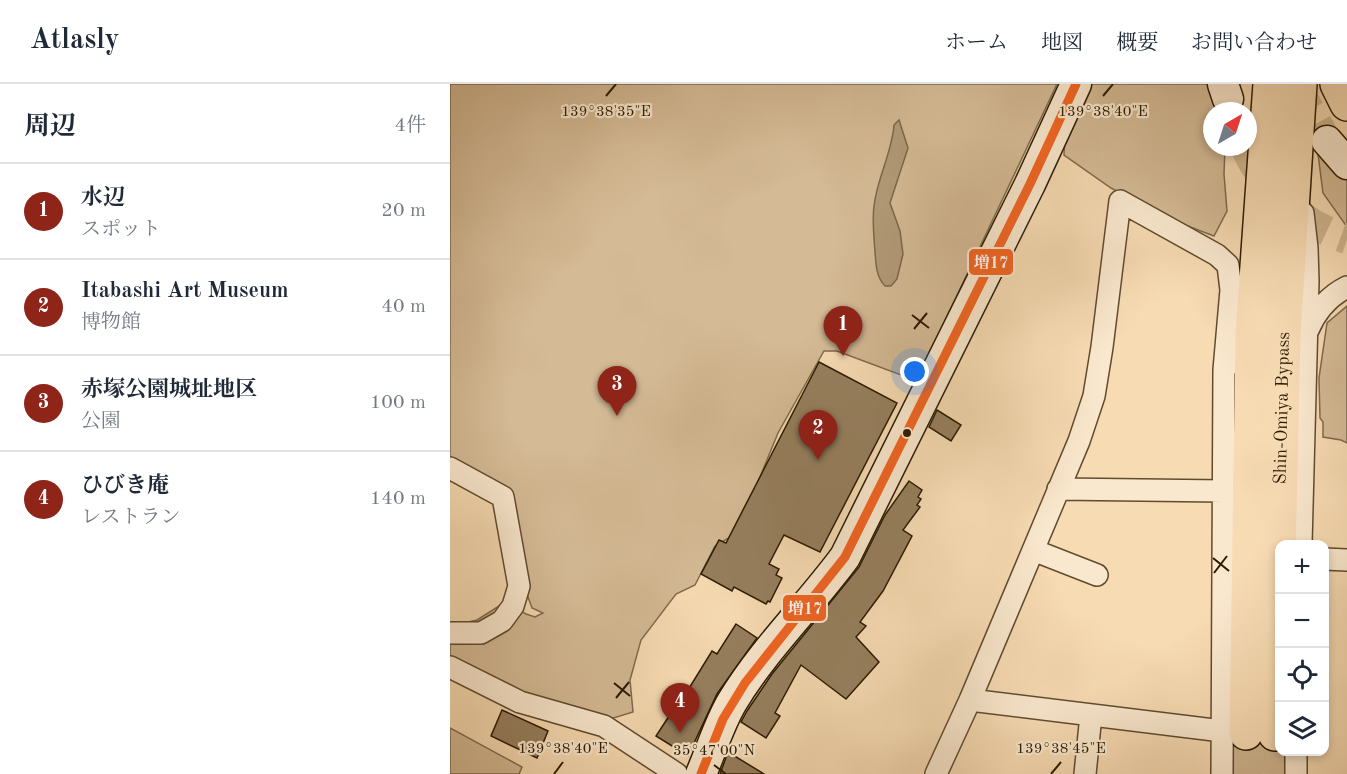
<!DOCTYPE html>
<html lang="ja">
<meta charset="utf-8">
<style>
:root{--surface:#fff;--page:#f6f6f7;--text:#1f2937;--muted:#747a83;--line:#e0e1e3;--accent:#8f2418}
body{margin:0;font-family:"Old Standard TT","Noto Serif JP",serif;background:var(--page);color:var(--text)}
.controls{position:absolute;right:18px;bottom:18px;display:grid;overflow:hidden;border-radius:12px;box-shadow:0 3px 9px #0003}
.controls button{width:54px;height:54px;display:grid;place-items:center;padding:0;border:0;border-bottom:2px solid var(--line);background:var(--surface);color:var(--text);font:30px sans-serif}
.compass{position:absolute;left:753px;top:18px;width:54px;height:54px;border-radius:50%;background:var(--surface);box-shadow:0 3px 9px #0003;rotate:39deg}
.you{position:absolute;left:465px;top:288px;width:21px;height:21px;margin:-15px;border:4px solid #fff;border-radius:50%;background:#1a73e8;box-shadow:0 0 0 9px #1a73e833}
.badge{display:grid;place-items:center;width:39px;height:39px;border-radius:50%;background:var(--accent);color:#fff;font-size:20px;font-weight:700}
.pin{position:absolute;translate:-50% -50px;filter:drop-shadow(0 2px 3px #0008)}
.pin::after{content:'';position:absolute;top:32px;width:21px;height:18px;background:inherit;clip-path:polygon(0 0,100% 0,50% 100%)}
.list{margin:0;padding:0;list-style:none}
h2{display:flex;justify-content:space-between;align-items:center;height:78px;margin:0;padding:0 24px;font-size:26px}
h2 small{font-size:20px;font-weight:400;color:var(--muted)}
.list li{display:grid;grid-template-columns:39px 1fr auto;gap:18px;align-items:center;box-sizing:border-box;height:96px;padding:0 24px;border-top:2px solid var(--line)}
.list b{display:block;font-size:22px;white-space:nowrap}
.list p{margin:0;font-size:20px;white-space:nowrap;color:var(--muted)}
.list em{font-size:20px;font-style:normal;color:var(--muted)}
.icon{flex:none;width:33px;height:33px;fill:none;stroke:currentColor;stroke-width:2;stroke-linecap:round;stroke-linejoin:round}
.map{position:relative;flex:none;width:897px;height:690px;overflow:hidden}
header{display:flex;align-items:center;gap:36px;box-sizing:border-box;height:84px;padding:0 30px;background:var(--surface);border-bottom:2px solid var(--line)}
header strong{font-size:28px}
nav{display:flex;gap:33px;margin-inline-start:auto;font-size:21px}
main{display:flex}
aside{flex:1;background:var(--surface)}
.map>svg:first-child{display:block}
</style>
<header>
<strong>Atlasly</strong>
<nav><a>ホーム</a><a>地図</a><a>概要</a><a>お問い合わせ</a></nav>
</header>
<main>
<aside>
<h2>周辺<small>4件</small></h2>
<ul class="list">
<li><span class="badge">1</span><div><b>水辺</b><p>スポット</p></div><em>20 m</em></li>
<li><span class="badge">2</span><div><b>Itabashi Art Museum</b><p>博物館</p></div><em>40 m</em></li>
<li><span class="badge">3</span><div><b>赤塚公園城址地区</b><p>公園</p></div><em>100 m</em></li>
<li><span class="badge">4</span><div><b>ひびき庵</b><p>レストラン</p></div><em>140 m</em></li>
</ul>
</aside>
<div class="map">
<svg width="897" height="690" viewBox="0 0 897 690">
<rect width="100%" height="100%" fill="#f7dbb3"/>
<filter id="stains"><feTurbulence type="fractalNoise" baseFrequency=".00333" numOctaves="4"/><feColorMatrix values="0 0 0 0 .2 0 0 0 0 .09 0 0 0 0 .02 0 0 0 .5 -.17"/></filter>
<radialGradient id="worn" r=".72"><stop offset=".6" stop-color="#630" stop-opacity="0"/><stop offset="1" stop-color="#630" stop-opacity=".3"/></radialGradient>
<!-- green -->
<path fill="#d4ba95" stroke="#806a4c" stroke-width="1.5" d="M0 0H607L475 279 451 291 387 267H374L328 349 287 449 265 462 245 501 226 510 191 556 180 596 183 628 144 640 0 583V542L27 536 57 517 76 530 85 533 93 529 82 524 74 502 58 406 0 373Z
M631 0H774L775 27H762V63H775L774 90 777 127 764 152 714 133 661 104 614 71 616 26Z
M886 57 897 75V143L873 109 868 70Z
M897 222V359L891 356 873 353V338L870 334 869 294 877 239Z
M0 644 72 683 69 690H0Z"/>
<!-- water -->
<path fill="#b29a77" stroke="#7c6748" stroke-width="1.5" d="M449 36 458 64 440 119 450 147 453 170 447 195 441 202H435C426 193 426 180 425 168 424 153 422 136 424 122 427 94 442 69 444 41Z"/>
<!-- building -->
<path fill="#967f5e" stroke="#2c1b02" stroke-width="1.5" d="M369 278 447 319 370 468 334 451 319 480 329 485 326 491 332 494 320 518 318 517 316 520 284 503 282 507 251 490 269 456 276 459Z
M487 326 511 341 501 357 479 343Z
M459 397 472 406 468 413 471 415 467 421 470 423 453 446 462 452 433 507 410 538 416 542 406 553 429 578 396 615 351 581 325 629 330 632 316 654 291 638 297 627 322 590 409 483 435 431Z
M286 540 307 554 267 610 238 672 206 652 223 626 225 627 262 567 267 570Z
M52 626 98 647 87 674 41 652Z
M278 668 314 690H270Z"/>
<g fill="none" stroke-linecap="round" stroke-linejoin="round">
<!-- secondary-tunnel -->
<path stroke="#ceb590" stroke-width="30" stroke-dasharray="30 15" stroke-linecap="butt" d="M845 0 877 57
M795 63C815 107 850 140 897 155"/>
<!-- highway-tunnel -->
<path stroke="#ceb590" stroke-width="33" stroke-dasharray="33 16" stroke-linecap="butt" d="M796 690V649
M824 690 825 650"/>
<defs>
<path id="street" d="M858 246C866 227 879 212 897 203
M0 384 53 413 69 502 63 522 52 537 31 549H0
M608 405 774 407
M851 460 858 197 857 164 853 129
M583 466 647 491
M874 475 897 476
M0 583 70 618 154 642 227 690
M520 616 772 647
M486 690 520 616 629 357 644 312 652 263 670 117 767 171 778 181 781 206 774 286
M635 690 641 631
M772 690 774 286 782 276
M846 690V668"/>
<path id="secondary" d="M773 0 778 15
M877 57 897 80
M251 690C261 667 269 640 282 618 314 565 359 522 395 473L580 100 626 0"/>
<g id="highway">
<path d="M887 0 897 20"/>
<path d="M796 649 802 252 820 0"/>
<path id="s1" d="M825 650 834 251 850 0"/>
</g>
</defs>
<!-- street casing -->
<use href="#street" stroke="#5f4b2e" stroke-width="24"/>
<!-- secondary casing -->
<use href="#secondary" stroke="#2c1b02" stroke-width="33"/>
<!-- highway casing -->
<use href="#highway" stroke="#2c1b02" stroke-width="36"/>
<!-- street -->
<use href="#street" stroke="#fae8ce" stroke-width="21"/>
<!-- secondary -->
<use href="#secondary" stroke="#fae8ce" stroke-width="30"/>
<!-- highway -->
<use href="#highway" stroke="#f7dbb3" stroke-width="33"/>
<defs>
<path id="bus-1" d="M251 690 273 635 295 599 395 473 580 100 626 0"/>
</defs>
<!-- bus-1 casing -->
<use href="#bus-1" stroke="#fae8ce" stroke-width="14"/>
<!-- bus-1 -->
<use href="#bus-1" stroke="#f26522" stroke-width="9"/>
</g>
<!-- ticks -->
<path fill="none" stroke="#2c1b02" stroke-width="2" d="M156 12 166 0M653 12 663 0M462 231 479 244M464 245 477 229M763 474 779 487M764 489 777 472M164 599 180 612M166 614 179 598M264 681 276 690M104 690 113 678M601 690 611 678"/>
<!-- markers -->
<circle fill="#2c1b02" stroke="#fae8ce" stroke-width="2" cx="457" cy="349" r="5"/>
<g text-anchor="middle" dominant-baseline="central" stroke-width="4.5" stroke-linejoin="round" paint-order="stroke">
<!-- street labels -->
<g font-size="18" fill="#2c1b02" stroke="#fae8ce">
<text stroke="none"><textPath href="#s1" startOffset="326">Shin-Omiya Bypass</textPath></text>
</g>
</g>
<g font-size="15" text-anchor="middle" fill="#2c1b02" stroke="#fae8ce" stroke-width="4.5" stroke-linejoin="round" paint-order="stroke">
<text x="156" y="32">139°38'35"E</text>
<text x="653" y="32">139°38'40"E</text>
<text x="113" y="669">139°38'40"E</text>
<text x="611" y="669">139°38'45"E</text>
<text x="264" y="671">35°47'00"N</text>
</g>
<g stroke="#fae8ce" stroke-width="2">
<rect x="518" y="164" width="46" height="28" rx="6" fill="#f26522"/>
<rect x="332" y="510" width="45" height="28" rx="6" fill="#f26522"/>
</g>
<g font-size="16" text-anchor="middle" font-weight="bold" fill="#fff">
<text x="541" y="184">増17</text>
<text x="355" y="530">増17</text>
</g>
<rect width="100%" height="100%" filter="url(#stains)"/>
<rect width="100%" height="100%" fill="url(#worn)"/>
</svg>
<div class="controls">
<button>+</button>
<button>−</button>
<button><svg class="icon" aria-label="locate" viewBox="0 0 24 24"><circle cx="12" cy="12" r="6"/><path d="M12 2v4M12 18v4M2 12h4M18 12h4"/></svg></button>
<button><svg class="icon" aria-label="layers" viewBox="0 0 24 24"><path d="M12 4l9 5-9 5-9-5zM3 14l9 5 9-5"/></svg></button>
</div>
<svg class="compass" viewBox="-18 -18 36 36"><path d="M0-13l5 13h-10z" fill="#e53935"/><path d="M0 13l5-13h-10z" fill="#747a83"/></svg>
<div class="you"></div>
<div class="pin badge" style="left:393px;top:272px">1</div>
<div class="pin badge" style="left:368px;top:376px">2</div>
<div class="pin badge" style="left:167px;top:332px">3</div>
<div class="pin badge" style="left:230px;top:649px">4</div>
</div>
</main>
